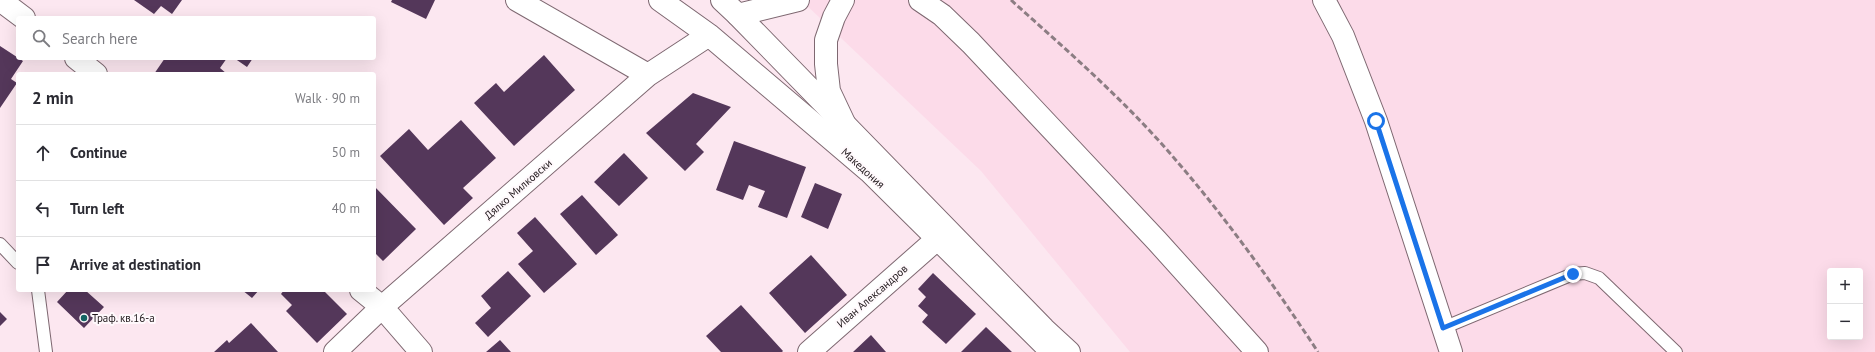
<!DOCTYPE html>
<meta charset="utf-8">
<style>
:root{--surface:#fff;--page:#f2f2f3;--text:#2b2b33;--muted:#7c7c81;--line:#e1e1e2}
body{margin:0;font-family:"PT Sans",sans-serif;background:var(--page);color:var(--text)}
.controls{position:absolute;right:12px;bottom:12px;display:grid;overflow:hidden;border-radius:4px;box-shadow:0 4px 16px #0002}
.controls button{width:36px;height:36px;display:grid;place-items:center;padding:0;border:0;border-bottom:1px solid var(--line);background:var(--surface);color:var(--text);font:20px sans-serif}
.stop{position:absolute;width:12px;height:12px;margin:-9px;border:3px solid #1a73e8;border-radius:50%;background:#fff}
.stop.end{background:#1a73e8;border-color:#fff;box-shadow:0 1px 4px #0008}
.list{margin:0;padding:0;list-style:none}
h2{display:flex;justify-content:space-between;align-items:center;height:52px;margin:0;padding:0 16px;font-size:17px}
h2 small{font-size:13px;font-weight:400;color:var(--muted)}
.list li{display:grid;grid-template-columns:26px 1fr auto;gap:12px;align-items:center;box-sizing:border-box;height:56px;padding:0 16px;border-top:1px solid var(--line)}
.list b{display:block;font-size:15px;white-space:nowrap}
.list em{font-size:13px;font-style:normal;color:var(--muted)}
.icon{flex:none;width:22px;height:22px;fill:none;stroke:currentColor;stroke-width:2;stroke-linecap:round;stroke-linejoin:round}
.map{position:relative;flex:none;width:1875px;height:352px;overflow:hidden}
.search{position:absolute;background:var(--surface);box-shadow:0 4px 16px #0002;left:16px;top:16px;width:360px;height:44px;display:flex;align-items:center;gap:10px;box-sizing:border-box;padding:0 14px;border-radius:4px;color:var(--muted);font-size:15px}
.panel{position:absolute;background:var(--surface);box-shadow:0 4px 16px #0002;left:16px;top:72px;width:360px;height:220px;border-radius:4px}
.map>svg:first-child{display:block}
</style>
<div class="map">
<svg width="1875" height="352" viewBox="0 0 1875 352">
<rect width="100%" height="100%" fill="#fce7f0"/>
<!-- built -->
<path fill="#fcdbe9" fill-rule="evenodd" d="M801 0H1875V352H1130L981 171ZM1830 271H1860V337H1830Z"/>
<!-- building -->
<path fill="#54375a" d="M134 0H182L172 14 161 6 154 14Z
M392 0H435L426 19 391 2Z
M0 46 23 61 11 79 17 83 0 108Z
M544 55 575 90 514 146 474 103 496 83 504 92Z
M165 58H227L220 68 227 74H154Z
M234 58H253L247 67Z
M693 93 731 107 696 144 704 152 685 171 646 133Z
M461 120 496 158 463 188 473 198 444 225 380 156 409 129 428 150Z
M734 141 806 167 787 218 758 207 765 191 749 185 743 200 716 190Z
M624 153 648 178 619 206 594 182Z
M815 183 842 194 828 229 801 217Z
M374 186 416 229 383 261 374 252Z
M582 195 618 235 596 255 560 214Z
M535 217 577 264 544 293 518 264 533 251 517 233Z
M811 255 847 295 805 333 769 293Z
M508 271 531 296 488 337 475 323 491 308 481 296Z
M933 273 976 314 946 344 922 322 928 315 918 306 926 297 918 289Z
M68 290H85L104 307 84 328 57 302Z
M242 290H259L252 298Z
M284 290H323L347 314 317 343 286 311 292 305 281 294Z
M741 305 783 351 782 352H721L706 336Z
M0 312 7 319 0 326Z
M251 323 278 352H214L227 340 229 343Z
M986 327 1012 352H961Z
M871 335 886 352H853Z
M500 340 511 352H486Z"/>
<g fill="none" stroke-linecap="round" stroke-linejoin="round">
<defs>
<path id="lane" d="M0 244 18 263
M38 290 46 352
M1443 328 1573 274 1585 273 1599 278 1676 352"/>
<path id="street" d="M0 0 24 18
M517 0 648 75
M660 0 709 35 869 171 1052 352
M1324 0 1343 36 1376 121 1451 352
M76 58 96 74
M361 290 382 307 421 352
M335 352 382 307 648 75 709 35
M809 352 936 240"/>
<path id="secondary" d="M738 15 1044 329 1069 352"/>
<path id="primary" d="M722 0 738 15 798 0
M843 0 834 17 826 40V64L829 91 845 125
M920 0 942 15 971 43 1157 241 1257 352"/>
</defs>
<!-- lane casing -->
<use href="#lane" stroke="#7e6871" stroke-width="14"/>
<!-- street casing -->
<use href="#street" stroke="#7e6871" stroke-width="24"/>
<!-- secondary casing -->
<use href="#secondary" stroke="#7e6871" stroke-width="24"/>
<!-- primary casing -->
<use href="#primary" stroke="#7e6871" stroke-width="24"/>
<!-- lane -->
<use href="#lane" stroke="#fff" stroke-width="12"/>
<!-- street -->
<use href="#street" stroke="#fff" stroke-width="22"/>
<!-- secondary -->
<use href="#secondary" stroke="#fff" stroke-width="22"/>
<!-- primary -->
<use href="#primary" stroke="#fff" stroke-width="22"/>
<!-- rail -->
<path stroke="#8c7d83" stroke-width="3" stroke-dasharray="6 3" stroke-linecap="butt" d="M1011 0C1062 46 1114 91 1160 142 1219 208 1270 279 1318 352"/>
</g>
<g fill="none" stroke-linecap="round" stroke-linejoin="round">
<!-- route -->
<path stroke="#1a73e8" stroke-width="5" d="M1376 121 1443 328 1573 274"/>
</g>
<!-- markers -->
<circle fill="#136363" stroke="#fff9fc" stroke-width="1.5" cx="84" cy="318" r="4"/>
<g text-anchor="middle" dominant-baseline="central" stroke-width="4" stroke-linejoin="round" paint-order="stroke">
<!-- street labels -->
<g font-size="11" fill="#20181b" stroke="#fff9fc">
<text transform="translate(863 168) rotate(42)">Македония</text>
<text transform="translate(518 189) rotate(-41)">Дялко Милковски</text>
<text transform="translate(872 296) rotate(-41)">Иван Александров</text>
</g>
<!-- poi labels -->
<g font-size="11" fill="#20181b" stroke="#fff9fc" text-anchor="start">
<text x="92" y="318">Траф. кв.16-а</text>
</g>
</g>
</svg>
<div class="controls">
<button>+</button>
<button>−</button>
</div>
<div class="stop" style="left:1376px;top:121px"></div>
<div class="stop end" style="left:1573px;top:274px"></div>
<div class="search"><svg class="icon" aria-label="search" viewBox="0 0 24 24"><circle cx="10" cy="10" r="6"/><path d="M15 15l6 6"/></svg>Search here</div>
<section class="panel">
<h2>2 min<small>Walk · 90 m</small></h2>
<ul class="list">
<li><svg class="icon" aria-label="ahead" viewBox="0 0 24 24"><path d="M12 20V5M6 11l6-6 6 6"/></svg><div><b>Continue</b></div><em>50 m</em></li>
<li><svg class="icon" aria-label="left" viewBox="0 0 24 24"><path d="M17 20v-9H6M10 6l-5 5 5 5"/></svg><div><b>Turn left</b></div><em>40 m</em></li>
<li><svg class="icon" aria-label="arrive" viewBox="0 0 24 24"><path d="M6 21V4h12l-3 4 3 4H6"/></svg><div><b>Arrive at destination</b></div></li>
</ul>
</section>
</div>
